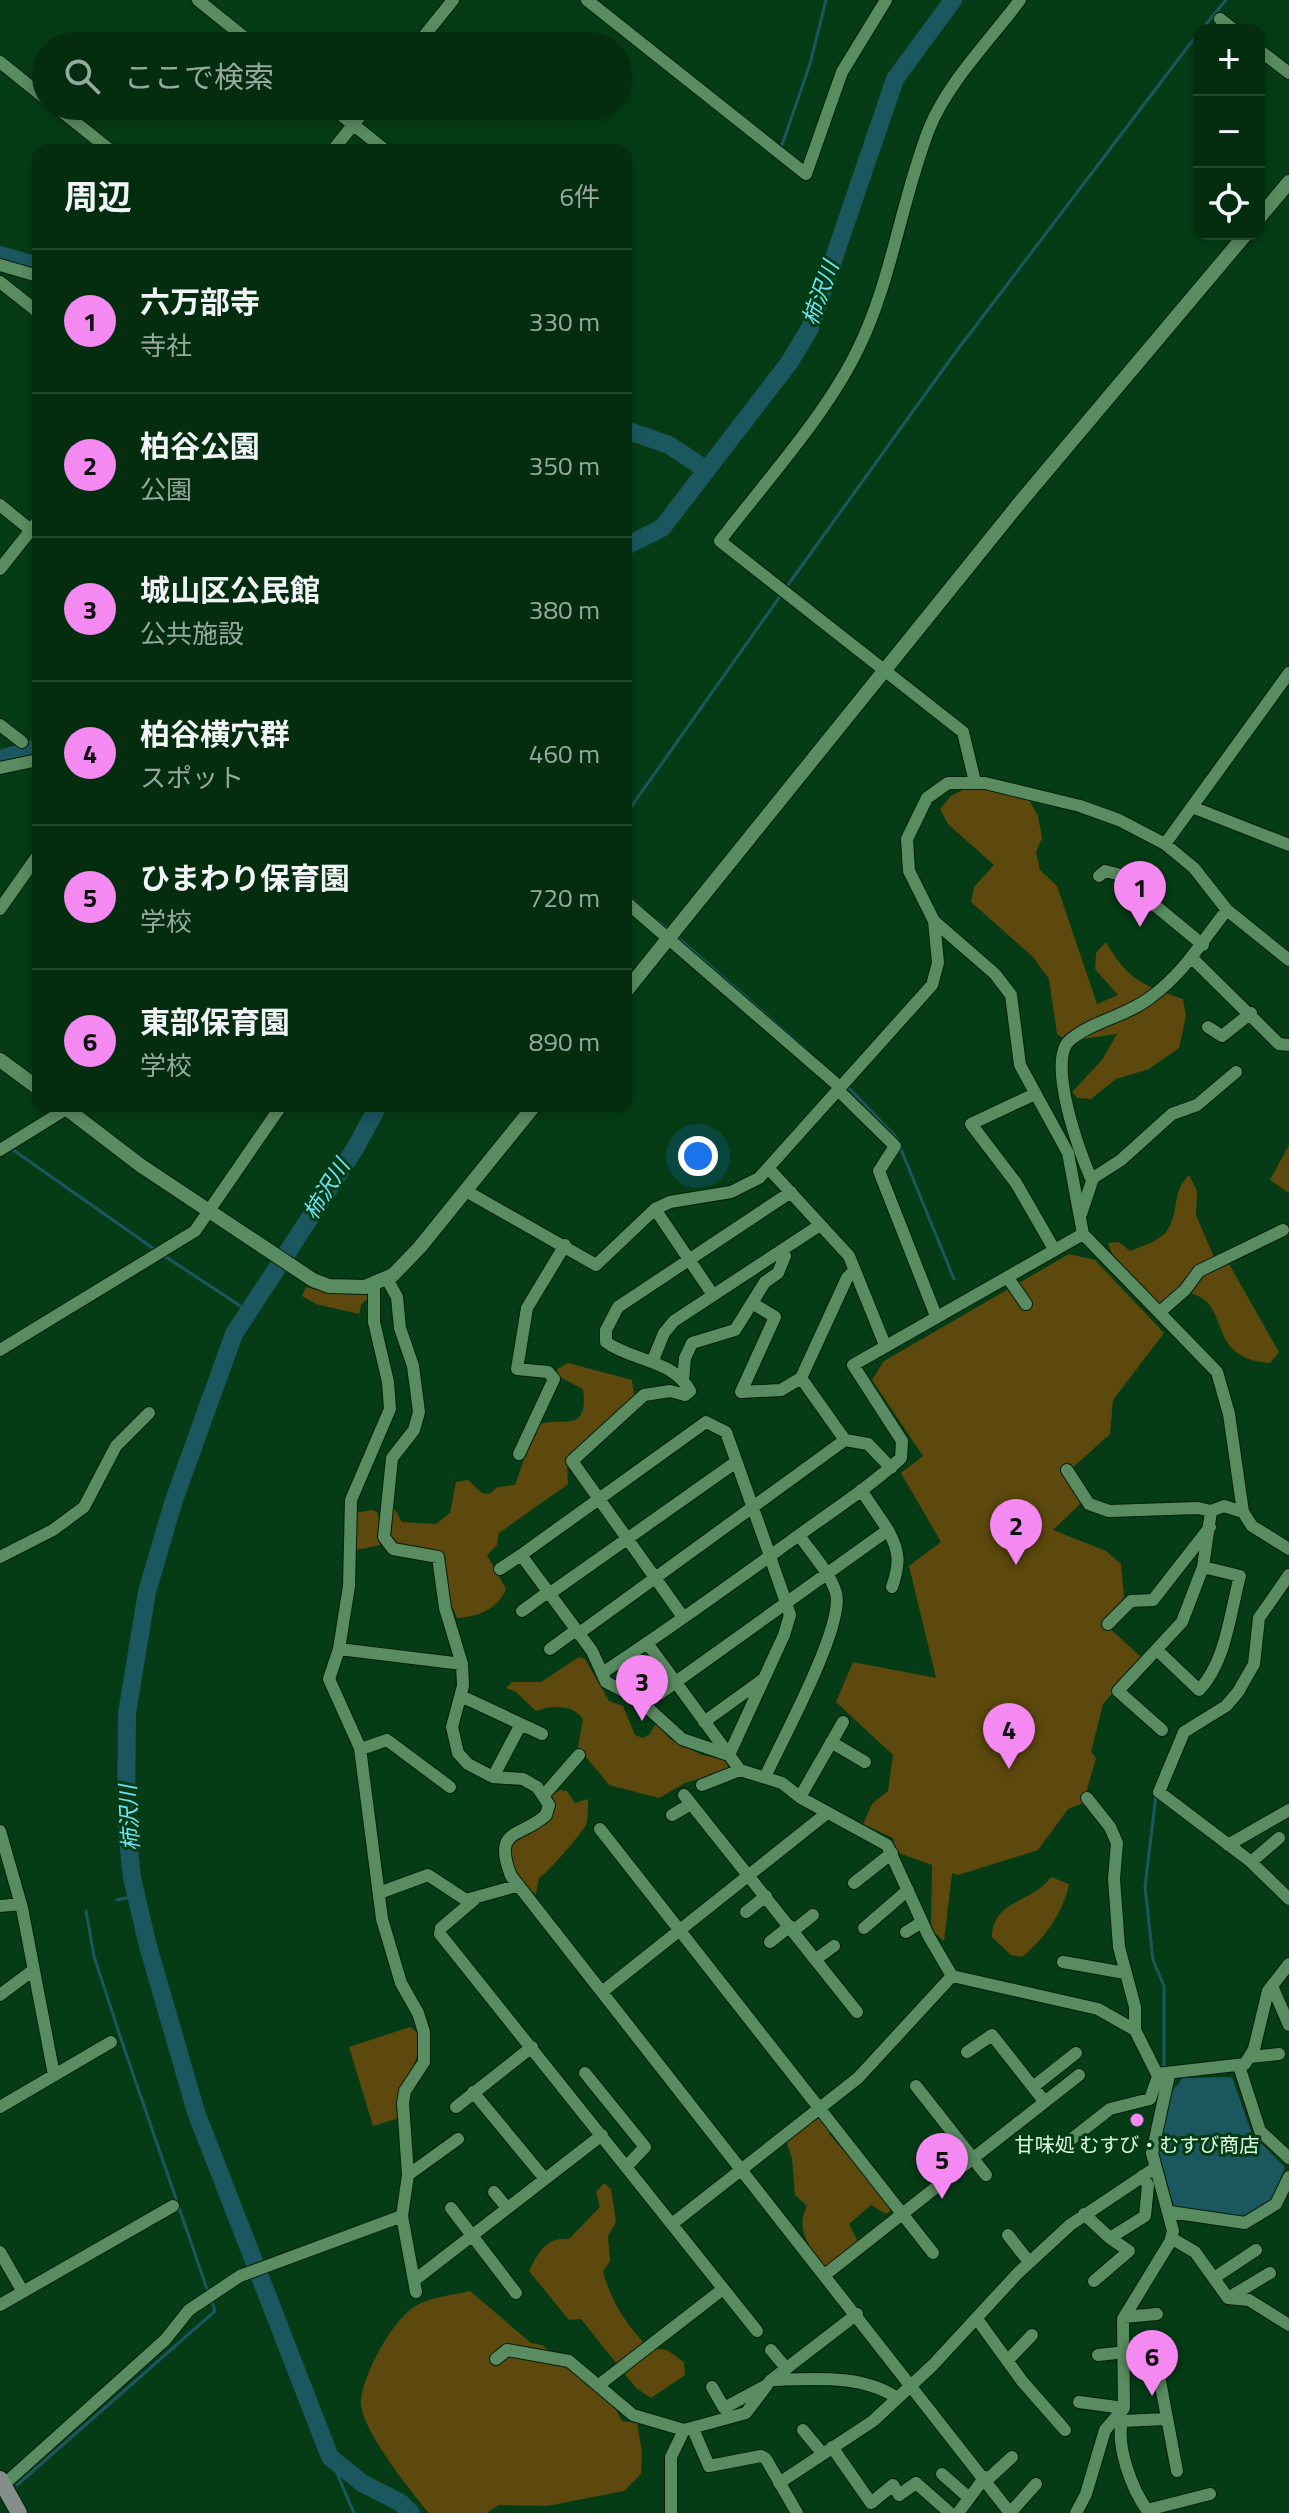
<!DOCTYPE html>
<html lang="ja">
<meta charset="utf-8">
<style>
:root{--surface:#042d10;--page:#0d3519;--text:#f1f3f6;--muted:#97a89f;--line:#254930;--accent:#f389f1}
body{margin:0;font-family:"Titillium Web","Noto Sans JP",sans-serif;background:var(--page);color:var(--text)}
.controls{position:absolute;right:24px;top:24px;display:grid;overflow:hidden;border-radius:16px;box-shadow:0 4px 12px #0003}
.controls button{width:72px;height:72px;display:grid;place-items:center;padding:0;border:0;border-bottom:2px solid var(--line);background:var(--surface);color:var(--text);font:40px sans-serif}
.you{position:absolute;left:698px;top:1156px;width:28px;height:28px;margin:-20px;border:6px solid #fff;border-radius:50%;background:#1a73e8;box-shadow:0 0 0 12px #1a73e833}
.badge{display:grid;place-items:center;width:52px;height:52px;border-radius:50%;background:var(--accent);color:#111;font-size:26px;font-weight:700}
.pin{position:absolute;translate:-50% -66px;filter:drop-shadow(0 2px 4px #0008)}
.pin::after{content:'';position:absolute;top:42px;width:28px;height:24px;background:inherit;clip-path:polygon(0 0,100% 0,50% 100%)}
.list{margin:0;padding:0;list-style:none}
h2{display:flex;justify-content:space-between;align-items:center;height:104px;margin:0;padding:0 32px;font-size:34px}
h2 small{font-size:26px;font-weight:400;color:var(--muted)}
.list li{display:grid;grid-template-columns:52px 1fr auto;gap:24px;align-items:center;box-sizing:border-box;height:144px;padding:0 32px;border-top:2px solid var(--line)}
.list b{display:block;font-size:30px;white-space:nowrap}
.list p{margin:0;font-size:26px;white-space:nowrap;color:var(--muted)}
.list em{font-size:26px;font-style:normal;color:var(--muted)}
.icon{flex:none;width:44px;height:44px;fill:none;stroke:currentColor;stroke-width:2;stroke-linecap:round;stroke-linejoin:round}
.map{position:relative;flex:none;width:1289px;height:2513px;overflow:hidden}
.search{position:absolute;background:var(--surface);box-shadow:0 4px 12px #0003;left:32px;top:32px;width:600px;height:88px;display:flex;align-items:center;gap:20px;box-sizing:border-box;padding:0 28px;border-radius:44px;color:var(--muted);font-size:30px}
.panel{position:absolute;background:var(--surface);box-shadow:0 4px 12px #0003;left:32px;top:144px;width:600px;height:968px;border-radius:16px}
.map>svg:first-child{display:block}
</style>
<div class="map">
<svg width="1289" height="2513" viewBox="0 0 1289 2513">
<rect width="100%" height="100%" fill="#053c15"/>
<!-- green -->
<path fill="#5d490e" d="M970 786 1028 798 1038 816 1042 838 1036 852 1040 870 1057 886 1097 1004 1118 995 1095 969 1096 953 1106 942C1128 980 1142 985 1183 999L1186 1016 1179 1048 1149 1069 1116 1079 1091 1099 1077 1098 1072 1092 1102 1060 1117 1034 1069 1041 1057 1034 1049 979 1033 957 971 902 974 887 994 865 948 824 940 809 951 796Z
M1289 1145V1193L1270 1180Z
M1189 1175 1197 1191 1196 1215 1216 1262 1229 1264 1279 1352 1270 1363C1200 1358 1237 1297 1182 1292L1165 1308C1141 1289 1118 1273 1108 1243L1119 1242 1130 1251C1142 1246 1161 1241 1168 1229 1179 1212 1172 1190 1189 1175Z
M1069 1254 1095 1260 1164 1333 1113 1400 1110 1434 1069 1471 1080 1504 1053 1530 1106 1551 1121 1564 1124 1597 1104 1623 1143 1659 1103 1704 1091 1752 1096 1758 1083 1803 1068 1809 1038 1850 958 1875 952 1873 944 1941 931 1930 932 1865 896 1852 893 1838 863 1824 872 1804 888 1791 893 1755 836 1702 853 1662 936 1678 909 1566 941 1542 901 1473 923 1456 872 1380 884 1361Z
M306 1287 332 1294 367 1293 368 1298 361 1305 359 1314 316 1304 302 1296Z
M568 1363 632 1380 634 1396C611 1419 588 1440 567 1464L568 1484 499 1533 497 1545 487 1555 506 1589C498 1609 477 1617 457 1618L448 1598 444 1565 388 1538 392 1505 402 1522 436 1524 450 1513 456 1482 468 1480 482 1493 489 1494 498 1487 515 1485 536 1425C561 1415 589 1436 583 1389L558 1376 557 1369Z
M372 1510 377 1512C380 1522 385 1535 380 1545L356 1550 354 1513Z
M579 1657 585 1659 609 1701 623 1706 635 1735 643 1738 650 1734 656 1723 670 1739 702 1755 728 1760V1769L685 1783 659 1798 609 1785 578 1747 583 1719C573 1704 551 1705 536 1711L516 1692 506 1688 512 1682H541Z
M561 1790 567 1791 575 1803 588 1799C588 1805 588 1819 586 1825 582 1833 547 1874 539 1878L536 1894C514 1879 509 1864 512 1838L543 1825 553 1812 552 1794Z
M1051 1877 1069 1884C1063 1913 1045 1938 1022 1957L1011 1955 992 1937C993 1899 1033 1903 1051 1877Z
M410 2027 418 2033C424 2069 395 2077 399 2118L373 2126 349 2047Z
M820 2117 831 2130 829 2134 895 2208 886 2214 871 2205 849 2224 858 2242 826 2271C812 2249 794 2231 807 2206L795 2195 792 2158 786 2141Z
M604 2183 611 2189 616 2222 608 2236 610 2261 603 2271C611 2303 627 2324 648 2348L667 2350 684 2362 685 2375 651 2398 636 2388 581 2319 569 2320 529 2271C538 2253 547 2236 569 2239L600 2207 596 2192Z
M470 2291 531 2343 542 2345 610 2399 622 2421 637 2423 642 2452 641 2474 624 2491 547 2506 499 2505 487 2513H429C412 2493 362 2430 361 2404 361 2377 393 2318 417 2305 431 2297 454 2295 470 2291Z"/>
<!-- water -->
<path fill="#1b575f" d="M1232 2077 1252 2134 1285 2167 1272 2201 1241 2219 1174 2206 1155 2145 1172 2091 1183 2078Z"/>
<g fill="none" stroke-linecap="round" stroke-linejoin="round">
<!-- stream -->
<path stroke="#1b575f" stroke-width="3" d="M1201 30 1226 0
M782 145 810 64 826 0
M785 589 952 357 1199 32
M626 814 781 595
M626 894 642 908
M657 921 670 931
M676 936 805 1049
M847 1086 896 1137 954 1279
M9 1147 157 1251
M163 1255 248 1311
M1252 1631 1256 1612
M1156 1795 1145 1887 1153 1960 1164 1986V2067
M117 1900 136 1896
M86 1911 94 1956 119 2033 208 2292
M330 2457 354 2513
M17 2485 215 2311 211 2299"/>
<!-- river -->
<path stroke="#1b575f" stroke-width="18" d="M0 255 38 266
M626 430 669 445 707 470
M626 546 662 528 789 363 810 328 895 79 953 0
M0 759 38 748
M378 1106 356 1147 234 1334 173 1503 147 1592 127 1713 126 1819 132 1878 148 1946 196 2112 330 2457 362 2483 401 2503 411 2513"/>
<defs>
<path id="minor" d="M198 0 255 46
M587 0 806 174 842 72 886 0
M1220 19 1234 30
M416 46 453 0
M1259 50 1289 73
M0 62 46 99
M55 106 110 150
M330 106 385 150
M333 150 368 106
M0 265 38 276
M0 282 38 312
M0 505 38 536
M0 569 38 521
M0 725 22 742
M0 768 38 760
M975 782 963 732 720 541C764 483 827 414 858 349 892 280 901 201 929 129 948 82 990 40 1020 0
M1192 807 1289 845
M1165 844 1289 673
M1099 876 1105 871 1117 874 1203 945
M626 902 841 1088
M0 909 38 855
M1193 959 1279 1044 1289 1045
M1289 960 1227 910 1194 868 1165 844 1119 820 1080 806 985 783H948L927 798 907 839 909 871 934 921 995 974 1011 995 1020 1065 1068 1153 1083 1234 1217 1372 1229 1414 1243 1512 1252 1526 1289 1549
M1208 1027 1222 1036 1251 1013
M839 1091 895 1146 879 1171 936 1316
M1035 1094 971 1124 1016 1183 1054 1249
M0 1150 71 1106
M770 1170 849 1256 885 1345
M1092 1180C1080 1155 1046 1060 1070 1040 1093 1021 1127 1016 1151 997 1186 971 1201 942 1227 910
M466 1191 596 1265 655 1209 670 1202 731 1192 759 1178 932 985 938 963 934 921
M655 1209 713 1295
M1081 1214 1093 1178 1121 1160 1172 1114 1197 1105 1236 1072
M1008 1278 1026 1304
M387 1279 397 1297 400 1328 413 1366 419 1412 414 1430 392 1458 384 1537 393 1549 438 1557 445 1608 462 1664 463 1686 452 1727 458 1753 468 1764 493 1777 523 1779 537 1787 549 1805 546 1815C521 1838 492 1827 511 1876L1010 2513
M374 1285V1322L388 1382 390 1409 351 1500 349 1586 339 1649 329 1679 360 1748 382 1919 401 1983 418 2013 424 2032V2062L405 2091 403 2103 408 2175 402 2216 416 2292
M752 1303 775 1317 741 1392 781 1390 801 1378 847 1278 855 1270
M1161 1311 1185 1290 1199 1271 1283 1230
M0 1350 195 1231 281 1106
M653 1360 664 1333 674 1321 820 1225
M801 1378 845 1440
M683 1381 685 1358 692 1343 735 1330 765 1282 778 1273 785 1256 779 1252
M519 1454 554 1379 548 1372 517 1369 527 1308 565 1245
M1067 1470 1089 1504 1109 1511 1198 1508 1211 1511
M861 1490 888 1530 786 1603C781 1587 775 1572 770 1556L726 1432 706 1422 521 1555 592 1651 602 1673C665 1632 727 1587 788 1543 826 1515 866 1490 901 1458L902 1441 853 1365 1083 1234
M888 1530C900 1552 900 1564 892 1587
M0 1557 53 1530 84 1507 116 1446 149 1413
M1203 1567 1211 1511 1224 1506 1243 1512
M500 1569 521 1555
M1289 1575 1259 1618 1254 1664 1238 1692 1226 1706 1184 1732 1159 1792 1250 1861 1289 1899
M549 1594 736 1462
M522 1611 548 1592
M683 1617 572 1461 644 1395 670 1391 685 1395 690 1391C673 1359 631 1361 606 1342V1330L618 1307 791 1192
M1108 1624 1131 1601 1153 1600 1210 1527
M578 1634 845 1440 868 1444 891 1468
M647 1643 740 1770 782 1783 801 1798 887 1845 928 1935 952 1976 1098 2009 1135 2030
M339 1649 462 1664
M550 1649 576 1630
M1157 1650 1199 1690C1226 1662 1230 1613 1240 1576L1203 1567 1182 1622 1118 1691 1162 1730
M602 1673 606 1682 637 1698 682 1739 729 1755 784 1635 790 1615 786 1603 659 1694
M461 1696 542 1734
M704 1722 762 1680
M831 1742 865 1762
M361 1749 387 1740 450 1787
M493 1777 521 1724
M765 1777C781 1742 845 1625 836 1593 830 1572 811 1553 799 1535
M702 1785 740 1770
M544 1795 579 1755
M684 1795 857 2012
M800 1797 843 1722
M1087 1798 1110 1827 1117 1843 1114 1879 1119 1947 1135 2007V2030L1157 2074 1245 2064 1254 2049 1268 1991 1289 1964
M672 1815 691 1804
M600 1829 933 2253
M0 1831 22 1908 54 2075
M1228 1845 1289 1810
M1251 1862 1279 1838
M854 1883 892 1853
M379 1893 428 1875 466 1900 516 1886
M474 1900 441 1928 440 1934 757 2331
M0 1906 21 1904
M746 1912 766 1896
M864 1928 908 1890
M793 1931 813 1915
M906 1932 922 1922
M770 1942 790 1926
M816 1959 834 1946
M1063 1962 1125 1973
M1272 1986 1289 2025
M602 1992 827 1813
M0 1995 32 1971
M967 2052 992 2035 1044 2101
M1250 2057 1279 2054
M1239 2066 1260 2131 1289 2158
M585 2073 645 2147 627 2166
M916 2086 986 2175
M1033 2087 1076 2053
M473 2092 545 2179
M0 2107 111 2042
M456 2107 532 2047
M1073 2138 1110 2109 1150 2099 1159 2074
M925 2165 939 2183
M408 2175 458 2139
M494 2192 507 2208
M451 2208 516 2293
M1170 2212 1245 2223 1276 2204 1289 2177
M1084 2214 1110 2238 1145 2216 1148 2185 1142 2176
M672 2224 858 2078 952 1976
M1008 2235 1029 2262
M1171 2238 1195 2252 1228 2298 1249 2300 1289 2325
M0 2252 23 2292
M826 2274 1079 2075
M1214 2278 1256 2250
M416 2279 602 2135
M1094 2281 1129 2251 1110 2238
M1228 2298 1270 2273
M0 2305 173 2206
M1124 2317 1157 2314
M977 2319 1022 2381 1065 2430
M771 2350 786 2368
M1098 2355 1154 2349 1177 2471
M496 2359 507 2350 569 2361 633 2415 684 2430 746 2413 770 2381 857 2314
M1007 2361 1032 2335
M771 2380C813 2379 862 2374 897 2398
M599 2385 723 2289
M712 2387 724 2408 765 2386
M1079 2402 1124 2408
M1118 2417 1122 2421C1116 2447 1132 2489 1147 2510L1210 2494
M1122 2421 1167 2419
M693 2429 709 2466 761 2456 766 2459 797 2513
M803 2430 822 2453
M832 2447 871 2503 893 2485 899 2495 916 2483 950 2513
M942 2474 969 2498
M987 2480 1012 2457
M779 2483 873 2421 933 2365 1018 2273 1070 2225 1155 2168
M0 2488 165 2340 189 2310 240 2276 402 2216
M671 2513V2457L684 2430
M958 2513 985 2477
M1010 2513 1036 2484
M1076 2513 1086 2494 1105 2430 1124 2408 1123 2319 1170 2242 1173 2231 1152 2153 1169 2075"/>
<path id="tertiary" d="M1259 218 1289 182
M626 991 1022 500 1246 234
M0 1060 38 1088
M63 1106 140 1165 313 1280 329 1286 365 1287 393 1275 420 1247 534 1106"/>
<path id="secondary" d="M0 2479 19 2513"/>
</defs>
<!-- minor casing -->
<use href="#minor" stroke="#051f0a" stroke-width="14"/>
<!-- tertiary casing -->
<use href="#tertiary" stroke="#051f0a" stroke-width="16"/>
<!-- secondary casing -->
<use href="#secondary" stroke="#051f0a" stroke-width="18"/>
<!-- minor -->
<use href="#minor" stroke="#598c61" stroke-width="12"/>
<!-- tertiary -->
<use href="#tertiary" stroke="#598c61" stroke-width="14"/>
<!-- secondary -->
<use href="#secondary" stroke="#858d8a" stroke-width="16"/>
</g>
<!-- markers -->
<circle fill="#f389f1" stroke="#053c15" stroke-width="3" cx="1137" cy="2120" r="8"/>
<g text-anchor="middle" dominant-baseline="central" stroke-width="6" stroke-linejoin="round" paint-order="stroke">
<!-- poi labels -->
<g font-size="20" fill="#ddf9e0" stroke="#053c15">
<text x="1137" y="2144">甘味処 むすび・むすび商店</text>
</g>
<!-- water labels -->
<g font-size="22" font-style="italic" fill="#6ee5f6" stroke="#053c15">
<text transform="translate(820 293) rotate(-70)">柿沢川</text>
<text transform="translate(326 1189) rotate(-58)">柿沢川</text>
<text transform="translate(129 1818) rotate(-93)">柿沢川</text>
</g>
</g>
</svg>
<div class="controls">
<button>+</button>
<button>−</button>
<button><svg class="icon" aria-label="locate" viewBox="0 0 24 24"><circle cx="12" cy="12" r="6"/><path d="M12 2v4M12 18v4M2 12h4M18 12h4"/></svg></button>
</div>
<div class="you"></div>
<div class="pin badge" style="left:1140px;top:927px">1</div>
<div class="pin badge" style="left:1016px;top:1565px">2</div>
<div class="pin badge" style="left:642px;top:1721px">3</div>
<div class="pin badge" style="left:1009px;top:1769px">4</div>
<div class="pin badge" style="left:942px;top:2199px">5</div>
<div class="pin badge" style="left:1152px;top:2396px">6</div>
<div class="search"><svg class="icon" aria-label="search" viewBox="0 0 24 24"><circle cx="10" cy="10" r="6"/><path d="M15 15l6 6"/></svg>ここで検索</div>
<section class="panel">
<h2>周辺<small>6件</small></h2>
<ul class="list">
<li><span class="badge">1</span><div><b>六万部寺</b><p>寺社</p></div><em>330 m</em></li>
<li><span class="badge">2</span><div><b>柏谷公園</b><p>公園</p></div><em>350 m</em></li>
<li><span class="badge">3</span><div><b>城山区公民館</b><p>公共施設</p></div><em>380 m</em></li>
<li><span class="badge">4</span><div><b>柏谷横穴群</b><p>スポット</p></div><em>460 m</em></li>
<li><span class="badge">5</span><div><b>ひまわり保育園</b><p>学校</p></div><em>720 m</em></li>
<li><span class="badge">6</span><div><b>東部保育園</b><p>学校</p></div><em>890 m</em></li>
</ul>
</section>
</div>
